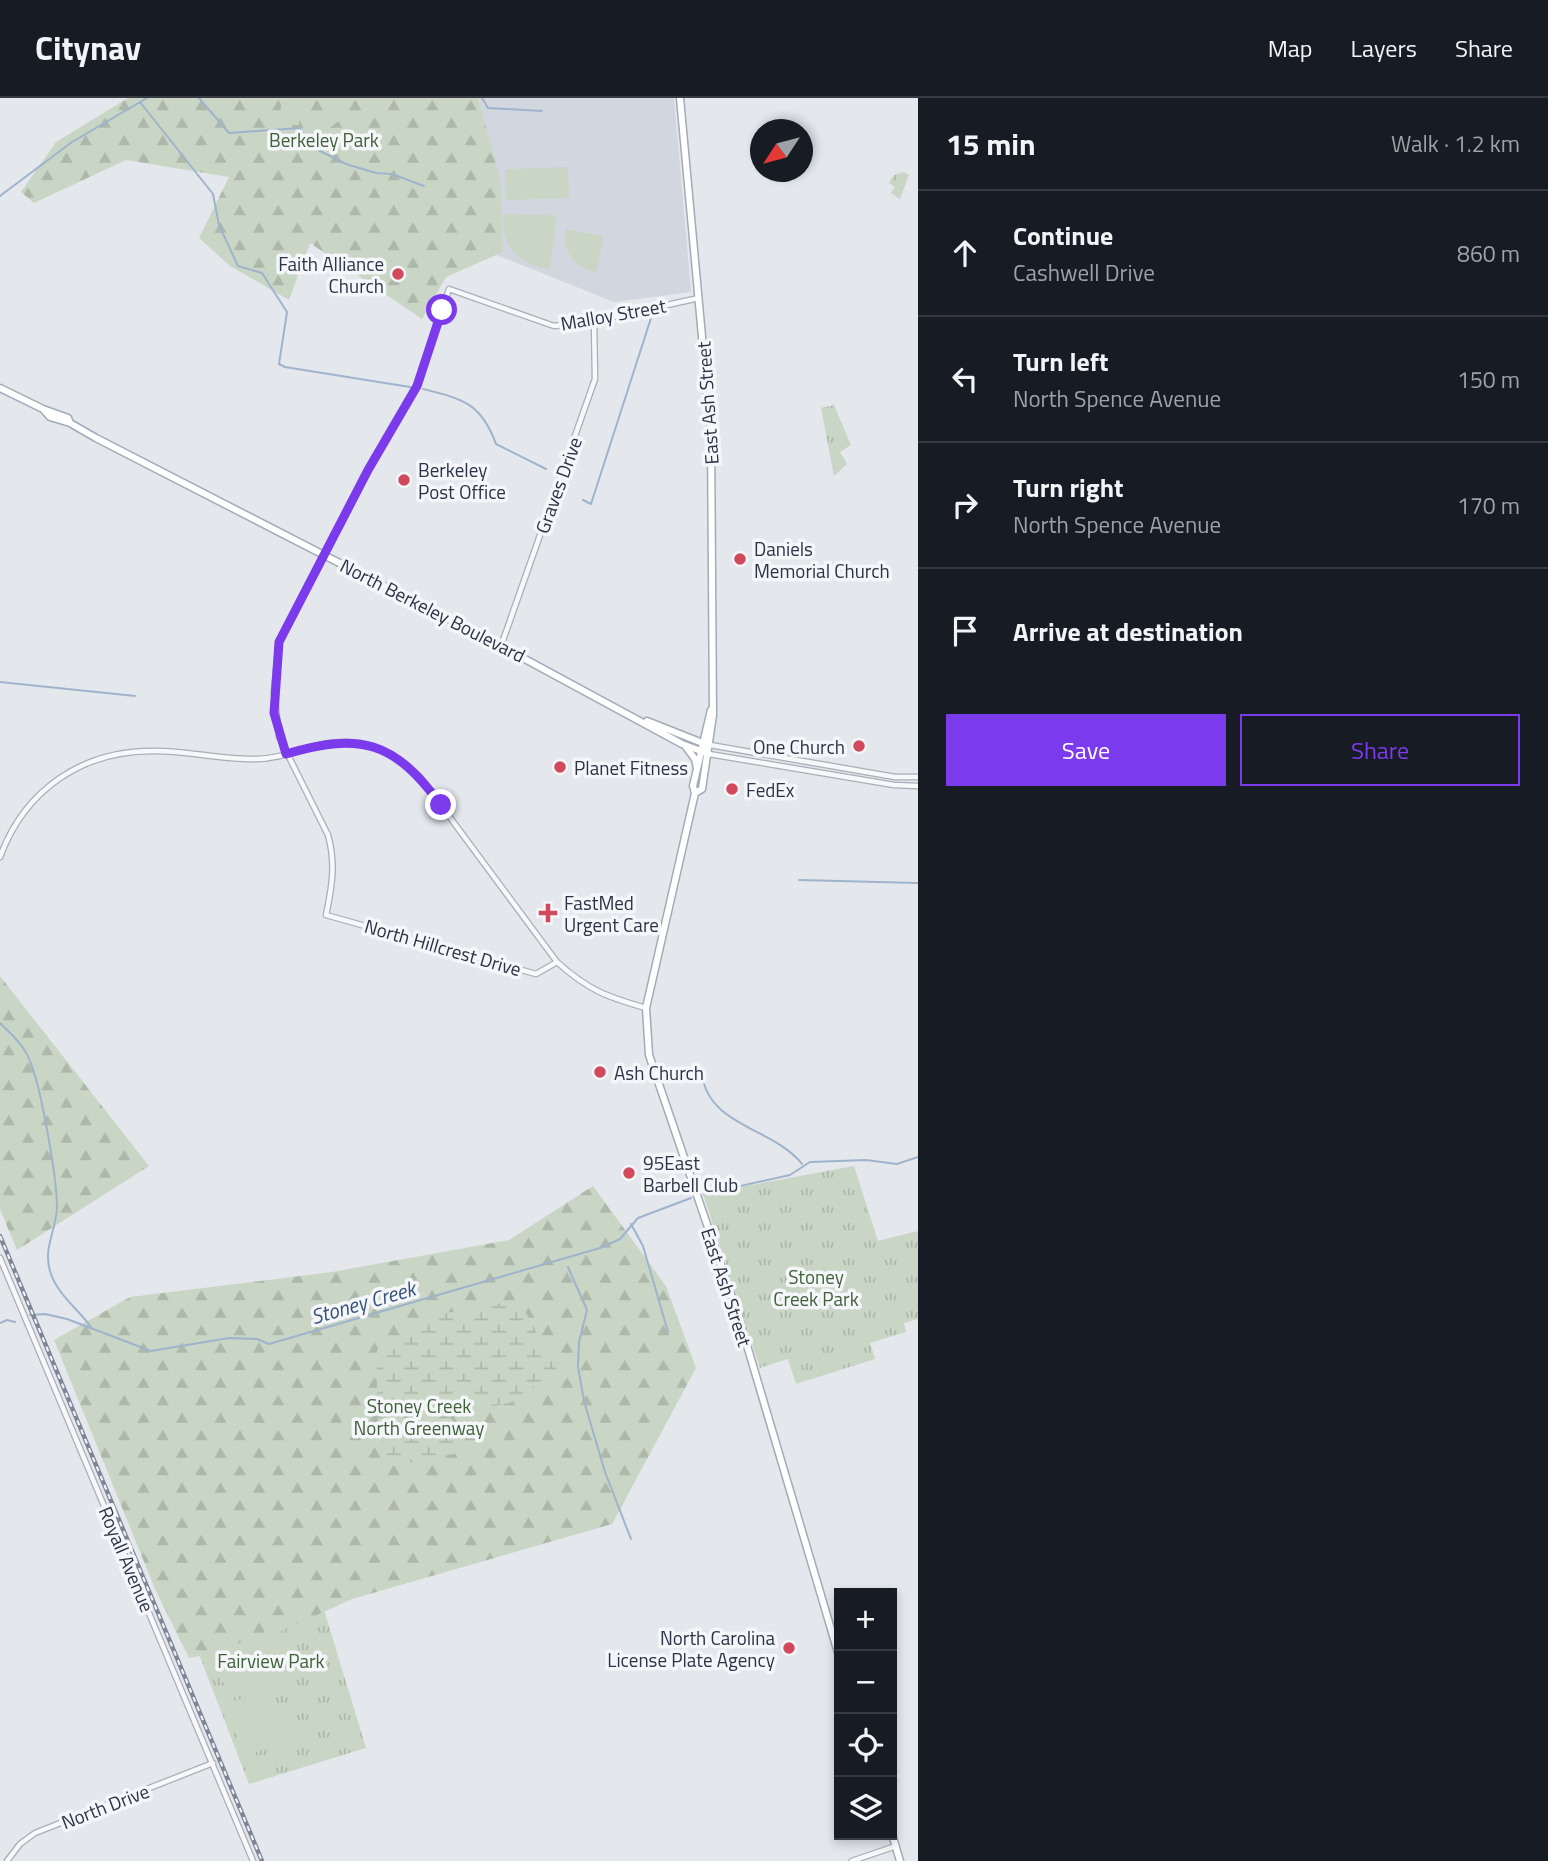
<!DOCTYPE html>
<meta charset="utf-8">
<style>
:root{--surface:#171b24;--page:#20242c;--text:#f1f3f6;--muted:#9ea1a6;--line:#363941;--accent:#7c3aed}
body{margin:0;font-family:"Titillium Web",sans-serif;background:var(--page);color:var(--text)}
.controls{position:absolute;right:21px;bottom:21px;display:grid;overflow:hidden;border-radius:0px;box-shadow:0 4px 10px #0003}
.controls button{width:63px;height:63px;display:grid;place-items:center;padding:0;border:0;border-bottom:2px solid var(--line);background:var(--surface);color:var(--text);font:35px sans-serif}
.compass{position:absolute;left:750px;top:21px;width:63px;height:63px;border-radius:50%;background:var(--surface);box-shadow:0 4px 10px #0003;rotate:234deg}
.stop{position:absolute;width:21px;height:21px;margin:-16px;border:5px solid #7c3aed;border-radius:50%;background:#fff}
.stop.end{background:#7c3aed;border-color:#fff;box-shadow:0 2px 7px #0008}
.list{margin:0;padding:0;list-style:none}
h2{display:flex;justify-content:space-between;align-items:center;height:91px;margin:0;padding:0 28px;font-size:30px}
h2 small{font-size:23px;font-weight:400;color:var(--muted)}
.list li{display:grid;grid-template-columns:46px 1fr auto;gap:21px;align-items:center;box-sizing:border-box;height:126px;padding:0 28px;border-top:2px solid var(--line)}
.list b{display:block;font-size:26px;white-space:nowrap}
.list p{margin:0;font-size:23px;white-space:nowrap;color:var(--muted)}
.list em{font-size:23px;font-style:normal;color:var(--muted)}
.actions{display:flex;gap:14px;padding:21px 28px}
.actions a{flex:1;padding:16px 0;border:2px solid var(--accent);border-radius:0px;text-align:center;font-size:24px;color:var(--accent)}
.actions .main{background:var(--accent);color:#fff}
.icon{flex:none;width:38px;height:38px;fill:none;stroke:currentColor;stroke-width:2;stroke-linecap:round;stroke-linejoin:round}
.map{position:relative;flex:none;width:918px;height:1763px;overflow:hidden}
header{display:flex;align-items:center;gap:42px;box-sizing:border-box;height:98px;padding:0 35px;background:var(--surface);border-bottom:2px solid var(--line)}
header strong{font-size:33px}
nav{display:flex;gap:38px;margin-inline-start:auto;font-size:24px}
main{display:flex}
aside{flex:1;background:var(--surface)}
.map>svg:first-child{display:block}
</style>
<header>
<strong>Citynav</strong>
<nav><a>Map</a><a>Layers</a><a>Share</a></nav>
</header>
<main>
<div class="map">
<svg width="918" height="1763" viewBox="0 0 918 1763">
<defs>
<pattern id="grass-tufts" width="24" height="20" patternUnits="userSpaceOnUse" patternTransform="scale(1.75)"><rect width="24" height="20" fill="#c9d6c5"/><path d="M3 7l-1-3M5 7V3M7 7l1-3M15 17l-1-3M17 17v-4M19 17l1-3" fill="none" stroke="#adb8ab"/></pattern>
<pattern id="forest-firs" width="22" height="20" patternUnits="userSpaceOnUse" patternTransform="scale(1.75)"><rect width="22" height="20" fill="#c9d6c5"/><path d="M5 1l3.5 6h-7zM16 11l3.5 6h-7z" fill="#adb8ab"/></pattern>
<pattern id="wetland-marsh" width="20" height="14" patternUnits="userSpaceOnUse" patternTransform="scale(1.75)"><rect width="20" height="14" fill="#c9d6c5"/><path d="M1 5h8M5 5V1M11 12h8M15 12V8" fill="none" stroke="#adb8ab"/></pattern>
</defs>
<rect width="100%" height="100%" fill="#e4e7ec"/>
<!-- built -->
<path fill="#d2d6de" d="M398 0H674L691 194 614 204 474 148Z"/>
<!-- grass -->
<path fill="url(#grass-tufts)" d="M904 74 909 77 900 101 891 95 895 89 889 85 894 77Z
M834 307 851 347 840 354 847 366 834 378 821 310Z
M854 1068 878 1143 918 1133V1221L904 1225 906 1234 870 1245 875 1261 796 1286 788 1261 760 1270 703 1096Z
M314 1479 366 1650 249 1686 185 1520Z"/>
<!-- forest -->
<path fill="url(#forest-firs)" d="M128 0H478L500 80 503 154 446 179 422 221 310 145 289 202 230 168 199 140 229 79 126 62 34 105 21 94 56 44Z
M0 878 149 1068 17 1152 0 1111Z
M593 1088 666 1188 696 1270 612 1426 352 1501 246 1549 189 1560 155 1491 54 1242 130 1199 332 1174 509 1142Z"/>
<!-- wetland -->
<path fill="url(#wetland-marsh)" d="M519 1202 557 1272 510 1305 450 1316 463 1354 388 1369 377 1318V1252L429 1218Z"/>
<!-- pitch -->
<path fill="#c9d6c5" d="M281 7 299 8V27L280 26Z
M329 8 340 22 327 32 316 18Z
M568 69 569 100 506 102 505 71Z
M503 116 553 117 556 122 550 171C519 168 501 147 503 116Z
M566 131 603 138 597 174C575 170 562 154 566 131Z
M252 1539 268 1549 286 1593 257 1600C278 1605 292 1618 298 1639L248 1657 243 1654 223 1605 250 1599C228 1593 218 1581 208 1560Z
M312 1559a9 9 0 1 1 18 0a9 9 0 1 1-18 0Z"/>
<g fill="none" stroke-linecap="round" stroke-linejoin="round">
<!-- stream -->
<path stroke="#9fb4cc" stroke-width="2" d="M199 0 229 35 300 30 314 50 346 66 376 75 392 76 424 88
M482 0 488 10 542 13
M140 4 213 96 219 127 238 168 262 175 287 214 279 266 285 269 410 289
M0 98 72 44 147 0
M423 291C463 301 481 305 496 346L546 371
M583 402 591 406 652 217
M0 584 135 598
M799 782 918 785
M0 925C9 934 19 942 25 953 40 975 57 1082 57 1110 56 1132 43 1151 50 1173 56 1195 78 1211 91 1229
M702 976C708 1028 774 1030 802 1066
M704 1096 790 1077 810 1064 866 1062 897 1066 918 1059
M631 1126 643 1148 668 1234
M568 1169 587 1212 579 1244 578 1269 584 1303 605 1374 631 1441
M30 1217 45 1216 67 1221 151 1253 229 1240 257 1241 269 1246 600 1150 620 1141 638 1120 691 1100
M0 1225 7 1222 15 1224"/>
<defs>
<path id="minor" d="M501 548 595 281 594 223
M710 647 895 679H918
M709 656 894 687 918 688
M0 759C25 691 83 652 155 653 189 653 223 662 256 661 278 661 298 652 319 647 357 637 393 653 420 679L557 864C588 892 607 899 646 910
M557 864 536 876 326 817C332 789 336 765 328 737L279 639 274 593 279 544 368 372 417 288 449 191 554 228 594 223 699 200
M0 1160 253 1763
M7 1763 20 1746 35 1735 213 1665
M852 1763 896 1748"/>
<path id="major" d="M680 0 711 336 713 617 702 691 695 695
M0 290 43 311
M70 325 50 319 43 311 68 320 70 325 96 340 501 548 682 646 709 656
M711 612 693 688 695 695 646 910 649 957 738 1217 839 1558
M647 623 705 646
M686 649 695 661 697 670
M892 1736 900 1763"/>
</defs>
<!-- minor casing -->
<use href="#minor" stroke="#a9aeb7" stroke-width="7"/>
<!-- major casing -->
<use href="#major" stroke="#a3abb8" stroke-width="9"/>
<!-- minor -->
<use href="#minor" stroke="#f7f8fa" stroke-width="4.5"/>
<!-- major -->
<use href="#major" stroke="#fff" stroke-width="6"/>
<defs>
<path id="rail" d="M0 1138 262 1763"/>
</defs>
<!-- rail casing -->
<use href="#rail" stroke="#7d8696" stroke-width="4.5"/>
<!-- rail -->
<use href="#rail" stroke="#f4f6f9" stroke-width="2" stroke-dasharray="5" stroke-linecap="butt"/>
</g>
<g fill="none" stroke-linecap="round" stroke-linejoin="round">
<!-- route -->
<path stroke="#7c3aed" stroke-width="9" d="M441 707C394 643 361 634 286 656L274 615 279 544 368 372 417 288 442 212"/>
</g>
<!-- markers -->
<g fill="#d1495b" stroke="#f4f6f9" stroke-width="2.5">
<circle cx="398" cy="176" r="7"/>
<circle cx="404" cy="382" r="7"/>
<circle cx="740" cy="461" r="7"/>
<circle cx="859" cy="648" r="7"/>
<circle cx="560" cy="669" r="7"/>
<circle cx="732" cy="691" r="7"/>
<path d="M544.5 804.5h7v7h7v7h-7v7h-7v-7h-7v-7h7z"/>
<circle cx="600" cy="974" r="7"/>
<circle cx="629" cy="1075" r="7"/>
<circle cx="789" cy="1550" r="7"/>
</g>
<g text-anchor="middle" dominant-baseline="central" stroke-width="7" stroke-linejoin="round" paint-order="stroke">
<!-- park labels -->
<g font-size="19" fill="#3f6138" stroke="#f4f6f9">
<text x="324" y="41">Berkeley Park</text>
<text x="816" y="1178">Stoney<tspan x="816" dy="22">Creek Park</tspan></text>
<text x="419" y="1307">Stoney Creek<tspan x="419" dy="22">North Greenway</tspan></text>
<text x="271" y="1562">Fairview Park</text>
</g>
<!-- poi labels -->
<g font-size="19" fill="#2b3445" stroke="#f4f6f9" text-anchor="start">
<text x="384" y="165" text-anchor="end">Faith Alliance<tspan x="384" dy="22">Church</tspan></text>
<text x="418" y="371">Berkeley<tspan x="418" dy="22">Post Office</tspan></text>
<text x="754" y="450">Daniels<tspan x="754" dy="22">Memorial Church</tspan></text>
<text x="845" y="648" text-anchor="end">One Church</text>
<text x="574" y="669">Planet Fitness</text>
<text x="746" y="691">FedEx</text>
<text x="564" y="804">FastMed<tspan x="564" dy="22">Urgent Care</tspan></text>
<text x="614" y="974">Ash Church</text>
<text x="643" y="1064">95East<tspan x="643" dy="22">Barbell Club</tspan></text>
<text x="775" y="1539" text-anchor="end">North Carolina<tspan x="775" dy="22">License Plate Agency</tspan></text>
</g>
<!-- street labels -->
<g font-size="19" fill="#2b3445" stroke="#f4f6f9">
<text transform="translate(613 216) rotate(-10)">Malloy Street</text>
<text transform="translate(707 305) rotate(-94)">East Ash Street</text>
<text transform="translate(558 387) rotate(-70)">Graves Drive</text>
<text transform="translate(433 512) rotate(27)">North Berkeley Boulevard</text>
<text transform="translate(443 849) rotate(16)">North Hillcrest Drive</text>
<text transform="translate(727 1189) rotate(72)">East Ash Street</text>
<text transform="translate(127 1461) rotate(67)">Royall Avenue</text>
<text transform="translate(105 1708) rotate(-21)">North Drive</text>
</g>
<!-- water labels -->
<g font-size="21" font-style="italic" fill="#34527a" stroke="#f4f6f9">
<text transform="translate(363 1204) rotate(-16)">Stoney Creek</text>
</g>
</g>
</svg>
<div class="controls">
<button>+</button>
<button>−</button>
<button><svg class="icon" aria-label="locate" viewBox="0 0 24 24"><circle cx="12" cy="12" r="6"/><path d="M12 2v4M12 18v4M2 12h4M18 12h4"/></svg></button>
<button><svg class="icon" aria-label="layers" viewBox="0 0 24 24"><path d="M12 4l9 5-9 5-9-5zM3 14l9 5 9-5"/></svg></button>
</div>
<svg class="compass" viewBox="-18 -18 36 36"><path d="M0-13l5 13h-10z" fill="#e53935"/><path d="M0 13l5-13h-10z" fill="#9ea1a6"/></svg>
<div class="stop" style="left:442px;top:212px"></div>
<div class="stop end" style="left:441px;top:707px"></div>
</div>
<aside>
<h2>15 min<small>Walk · 1.2 km</small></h2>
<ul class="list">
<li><svg class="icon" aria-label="ahead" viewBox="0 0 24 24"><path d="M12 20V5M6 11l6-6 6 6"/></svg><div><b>Continue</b><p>Cashwell Drive</p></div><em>860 m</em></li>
<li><svg class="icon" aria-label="left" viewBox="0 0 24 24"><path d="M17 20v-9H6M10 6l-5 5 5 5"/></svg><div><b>Turn left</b><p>North Spence Avenue</p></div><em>150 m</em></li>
<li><svg class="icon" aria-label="right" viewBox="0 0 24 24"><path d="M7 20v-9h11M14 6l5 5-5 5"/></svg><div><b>Turn right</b><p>North Spence Avenue</p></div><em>170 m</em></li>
<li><svg class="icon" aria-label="arrive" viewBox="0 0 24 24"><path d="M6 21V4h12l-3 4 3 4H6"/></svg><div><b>Arrive at destination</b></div></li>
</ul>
<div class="actions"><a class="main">Save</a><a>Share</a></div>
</aside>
</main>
